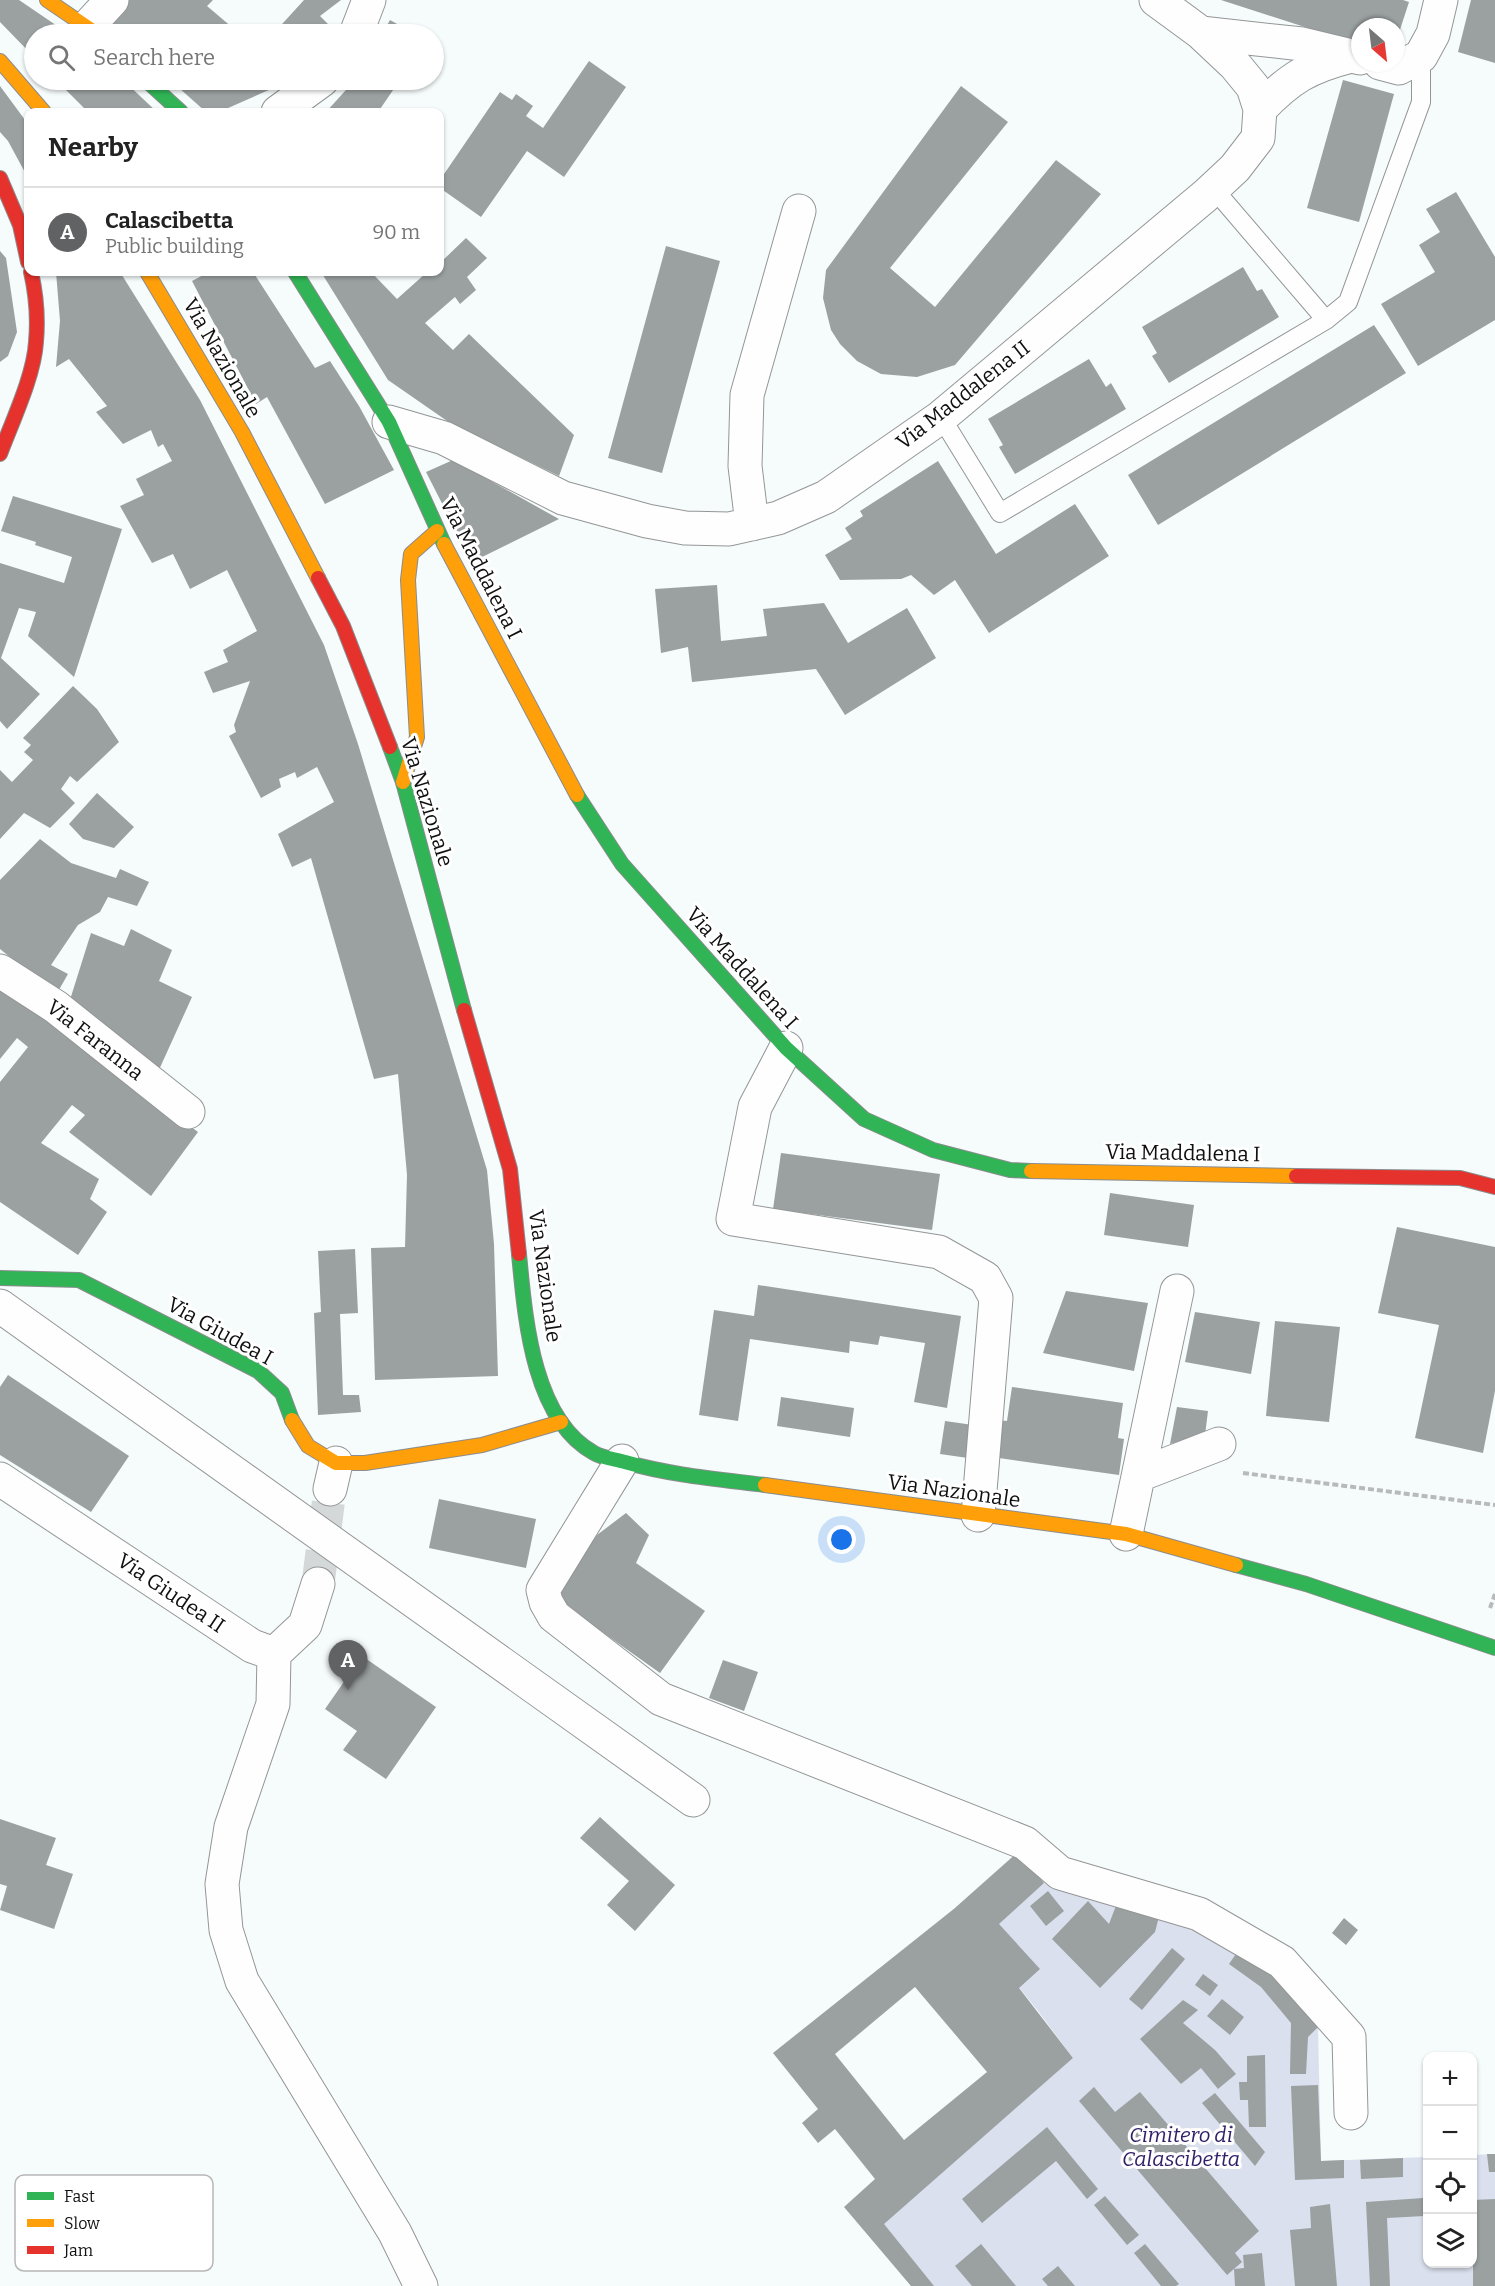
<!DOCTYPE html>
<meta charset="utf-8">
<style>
:root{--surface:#fff;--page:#f2f2f2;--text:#222;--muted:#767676;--line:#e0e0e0;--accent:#606263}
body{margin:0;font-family:Bitter,serif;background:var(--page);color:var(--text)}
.controls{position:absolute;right:18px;bottom:18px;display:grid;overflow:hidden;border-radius:12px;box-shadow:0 2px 4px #0004}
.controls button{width:54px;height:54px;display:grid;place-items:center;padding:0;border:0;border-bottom:2px solid var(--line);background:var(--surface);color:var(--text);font:30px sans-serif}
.compass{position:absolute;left:1351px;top:18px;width:54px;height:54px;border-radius:50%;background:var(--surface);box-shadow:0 2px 4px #0004;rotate:152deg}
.you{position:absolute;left:842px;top:1540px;width:21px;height:21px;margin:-15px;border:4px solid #fff;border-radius:50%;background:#1a73e8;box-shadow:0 0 0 9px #1a73e833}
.badge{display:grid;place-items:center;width:39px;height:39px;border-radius:50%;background:var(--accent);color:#fff;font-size:20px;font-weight:700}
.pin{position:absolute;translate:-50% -50px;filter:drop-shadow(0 2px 3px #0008)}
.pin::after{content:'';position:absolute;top:32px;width:21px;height:18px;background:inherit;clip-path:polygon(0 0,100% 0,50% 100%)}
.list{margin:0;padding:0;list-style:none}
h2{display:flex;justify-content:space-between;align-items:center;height:78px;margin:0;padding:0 24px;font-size:26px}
h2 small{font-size:20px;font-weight:400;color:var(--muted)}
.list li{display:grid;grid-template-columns:39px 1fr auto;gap:18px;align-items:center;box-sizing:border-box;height:90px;padding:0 24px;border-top:2px solid var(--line)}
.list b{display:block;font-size:22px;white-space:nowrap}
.list p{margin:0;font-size:20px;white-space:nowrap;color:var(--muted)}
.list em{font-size:20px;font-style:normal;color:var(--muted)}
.icon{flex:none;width:33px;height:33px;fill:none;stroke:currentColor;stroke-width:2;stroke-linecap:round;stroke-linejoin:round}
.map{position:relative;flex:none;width:1495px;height:2286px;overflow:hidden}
.search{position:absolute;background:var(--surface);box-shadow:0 2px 4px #0004;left:24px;top:24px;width:420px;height:66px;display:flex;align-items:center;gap:15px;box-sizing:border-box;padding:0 21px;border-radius:33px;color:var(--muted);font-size:22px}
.panel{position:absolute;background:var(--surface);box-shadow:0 2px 4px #0004;left:24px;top:108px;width:420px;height:168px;border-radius:12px}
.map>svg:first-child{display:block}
</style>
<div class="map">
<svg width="1495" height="2286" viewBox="0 0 1495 2286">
<rect width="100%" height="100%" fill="#f6fbfc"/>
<!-- cemetery -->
<path fill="#dae0ee" d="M1018 1852 1044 1883 1056 1889 1196 1922 1272 1975 1318 2027 1321 2161 1427 2157 1428 2264H1472L1473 2155 1495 2154V2286H911L870 2235 1073 2058 1038 2011 955 1908Z"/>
<!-- building -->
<path fill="#9ba0a0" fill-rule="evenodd" d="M0 0H19L69 34H34V57L0 22Z
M126 0H213L207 6 240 34H121L107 21Z
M304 0H341L320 16 332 28 325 34H273Z
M1221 0H1403L1409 2 1396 42V27H1360V45Z
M1471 0H1495V63L1458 52Z
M390 20 415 34H382Z
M589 61 626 87 564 177 527 151 481 217 440 188V180L500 92 512 100 516 94 533 106 526 116 543 128Z
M56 80H123L157 112H88Z
M170 80H282L271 89 219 112H206Z
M355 80H400L378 112H326Z
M1343 80 1394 94 1359 222 1307 208Z
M0 86 28 124V178L8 141 0 132Z
M961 86 1008 122 890 268 935 307 1056 160 1101 194 955 365 917 377 881 374 857 361 840 344 831 330 823 298 826 270Z
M1456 192 1495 257V320L1418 366 1381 304 1435 272 1419 245 1440 232 1426 209Z
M466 238 487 258 467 277 476 290 460 304 455 297 425 323 453 350 469 334 574 435 559 476 450 423 388 380 321 272H371L397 299 426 273 440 272V263Z
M666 246 720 261 662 473 608 458Z
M0 251 6 258 17 332 8 356 0 362Z
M1243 267 1257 291 1262 289 1279 317 1169 383 1152 356 1157 353 1142 327Z
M56 272H120L200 400 324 645 358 744 487 1170 494 1244 498 1376 375 1380 371 1248 405 1247 407 1175 398 1074 374 1079 311 858 292 867 278 834 334 802 317 767 297 778 295 772 279 779 281 787 261 798 229 736 236 732 234 725 250 681 213 693 204 672 228 662 223 650 257 631 227 570 190 589 173 554 152 563 120 506 144 495 136 479 172 461 163 444 158 447 151 430 123 444 96 412 107 406 69 359 56 367 60 321Z
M209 272H253L315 368 330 361 359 406 394 470 325 504 267 397 256 404 192 281Z
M1374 325 1406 373 1158 525 1128 475Z
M1089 359 1106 387 1111 383 1126 409 1015 474 999 447 1003 445 988 419Z
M453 460 559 519 472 562 426 472Z
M938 461 996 554 1075 504 1109 556 989 633 955 580 934 595 911 575 901 579 840 580 825 555 852 539 845 528 863 516 860 511Z
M13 496 122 529 74 677 28 636 36 612 19 608 1 658 40 694 7 729 0 721V563L64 583 72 557 35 545 36 542 1 531Z
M717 585 721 641 767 636 763 609 824 603 848 643 907 608 936 658 845 715 816 669 692 682 688 647 661 653 655 589Z
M73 686 97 709 119 742 77 782 70 776 61 789 75 803 50 828 24 813 0 839V770L12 782 33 760 24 752 31 745 23 738Z
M97 793 134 827 114 848 83 839 69 824Z
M40 839 71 863 116 878 120 869 149 882 137 906 108 897 100 912 78 925 51 965 68 974 56 995 11 969 16 962 0 949V880Z
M131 929 172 950 159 981 192 997 158 1072 69 1003 91 933 124 946Z
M0 984 198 1132 151 1196 69 1132 85 1115 72 1105 41 1143 99 1179 90 1199 107 1212 78 1255 0 1202V1082L28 1047 17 1038 0 1059Z
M781 1153 940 1174 932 1230 773 1209Z
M1110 1193 1194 1205 1188 1247 1104 1235Z
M1397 1227 1495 1247V1391L1483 1453 1415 1438 1439 1325 1378 1313Z
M355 1249 358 1313 340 1314 343 1395H359L361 1412 318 1415 314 1313 321 1312 318 1251Z
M758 1285 961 1316 947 1408 914 1402 925 1343 880 1336 878 1345 850 1341 849 1353 750 1339 738 1421 699 1415 714 1310 754 1316Z
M1066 1291 1148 1303 1134 1371 1043 1353Z
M1195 1312 1260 1322 1251 1374 1185 1362Z
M1275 1321 1340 1327 1329 1422 1266 1416Z
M8 1375 129 1456 91 1512 0 1455V1387Z
M1012 1387 1123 1403 1118 1438 1124 1439 1119 1475 992 1457 998 1420 1007 1421Z
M781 1397 854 1408 850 1437 777 1426Z
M1177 1407 1208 1411 1205 1435 1170 1444Z
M945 1421 973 1425 968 1458 940 1454Z
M439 1499 536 1519 526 1568 429 1548Z
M626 1513 649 1535 636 1563 705 1611 660 1673 553 1597 597 1535Z
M362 1656 436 1707 386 1779 343 1750 357 1731 325 1709Z
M723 1660 758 1672 744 1711 709 1698Z
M600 1817 675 1885 635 1931 607 1905 629 1881 580 1838Z
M0 1819 56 1838 46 1865 73 1874 54 1929 0 1910 7 1886 0 1884Z
M1018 1852 1044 1883 999 1924 1040 1969 1019 1988 1073 2058 884 2224 934 2286H911L844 2207 875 2179 835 2129 818 2143 802 2123 818 2109 773 2053 955 1908ZM915 1987 987 2072 904 2140 835 2054Z
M1048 1891 1064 1911 1046 1926 1030 1906Z
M1088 1901 1109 1924 1117 1903 1160 1913 1155 1932 1100 1988 1052 1939Z
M1344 1918 1358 1930 1346 1945 1332 1933Z
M1172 1948 1185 1959 1142 2010 1129 1999Z
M1238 1951 1272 1975 1318 2027 1308 2037 1306 2074H1290L1291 2023 1261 1987 1229 1964Z
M1203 1974 1218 1985 1210 1996 1195 1985Z
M1222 1999 1244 2017 1230 2035 1207 2016Z
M1183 2000 1198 2010 1183 2023 1215 2050 1236 2074 1218 2089 1201 2068 1181 2084 1140 2039Z
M1265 2055 1266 2127H1249L1248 2100H1240L1239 2082H1247V2056Z
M1318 2085 1321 2161 1344 2160V2178L1295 2180 1291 2086Z
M1094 2087 1115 2112 1140 2092 1259 2231 1235 2253 1242 2262 1227 2275 1079 2101Z
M1215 2093 1265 2152 1255 2166 1202 2103Z
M1047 2127 1098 2189 1087 2199 1056 2161 982 2223 962 2199Z
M1487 2154H1495V2172H1489Z
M1403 2158V2177L1361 2179 1360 2160Z
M1105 2196 1139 2235 1127 2245 1094 2205Z
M1423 2198 1424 2216 1387 2218 1390 2286H1370L1366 2202Z
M1495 2199V2286H1473V2200Z
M1330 2204 1337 2286H1295L1290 2230 1311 2228 1310 2207Z
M981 2244 1016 2286H972L955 2266Z
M1145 2244 1179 2284 1176 2286H1161L1134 2253Z
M1262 2253 1265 2286H1235L1234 2269 1244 2268 1243 2255Z
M1058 2266 1075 2286H1048L1042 2279Z"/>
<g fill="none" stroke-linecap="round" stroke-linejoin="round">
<!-- street-tunnel -->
<path stroke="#d4d8d9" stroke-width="33" stroke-dasharray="33 16" stroke-linecap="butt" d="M318 1584 330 1489"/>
<defs>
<path id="lane" d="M1213 188 1326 320
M941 417 1000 513 1326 320 1348 302 1421 102V56"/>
<path id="street" d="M88 26 112 0
M1201 33 1302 44 1360 58
M356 34 369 0
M1380 63 1399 68 1421 56 1433 34 1441 0
M1260 109C1290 78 1308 67 1351 56
M278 112 322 80
M389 422 444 438 563 498 647 521 685 528 729 529 778 518 826 497 941 417 1205 196 1235 168 1258 138 1260 109 1253 87 1235 65 1201 33 1156 0
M752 524 745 466 747 395 799 211
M0 971 56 1007 188 1112
M786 1048 755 1107 733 1219 939 1252 985 1278 996 1298 978 1515
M0 1306 693 1800
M622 1461 543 1590 546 1602 554 1616 661 1699 1025 1843 1060 1873 1199 1914 1282 1962 1349 2037 1351 2113
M1139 1475 1219 1444
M0 1479 252 1646 274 1654 305 1625 318 1584
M330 1489 336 1463
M1126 1534 1177 1291
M274 1654 273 1704 231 1827 222 1884 226 1930 242 1981 395 2233 421 2286"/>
<path id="fast" d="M146 80 181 112
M295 272 389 422 444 544
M390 747 403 782 464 1010
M577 795 622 864 786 1048 864 1119 933 1150 1010 1170 1031 1171
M519 1254C525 1316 532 1419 594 1453 602 1458 615 1459 625 1462 670 1475 717 1479 765 1485
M0 1278 79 1280 258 1371 282 1393 292 1420
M1236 1565 1306 1584 1495 1648"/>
<path id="slow" d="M47 0 97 34
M0 61 44 112
M147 272 242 432 318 578
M444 544 577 795
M403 782 417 737 408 580 411 554 437 531
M1031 1171 1296 1176
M292 1420 308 1446 336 1463H365L482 1445 561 1422
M765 1485 1126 1534 1236 1565"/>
<path id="jam" d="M0 178 20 225 28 262
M0 454C12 422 34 376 36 342 38 320 36 294 31 272
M318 578 343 626 390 747
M464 1010 510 1169 519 1254
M1296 1176 1460 1178 1495 1187"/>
</defs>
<!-- lane casing -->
<use href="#lane" stroke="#949696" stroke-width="20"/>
<!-- street casing -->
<use href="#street" stroke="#949696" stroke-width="35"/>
<!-- fast casing -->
<use href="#fast" stroke="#8a8c8d" stroke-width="16"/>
<!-- slow casing -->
<use href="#slow" stroke="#8a8c8d" stroke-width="16"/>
<!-- jam casing -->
<use href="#jam" stroke="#8a8c8d" stroke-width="16"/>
<!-- path -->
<path stroke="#b8b9b9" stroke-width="4" stroke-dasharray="6 3" stroke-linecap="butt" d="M1243 1473 1495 1505
M1490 1608 1495 1594"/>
<!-- lane -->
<use href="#lane" stroke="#fefeff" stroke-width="18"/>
<!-- street -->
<use href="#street" stroke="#fefeff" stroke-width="33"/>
<!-- fast -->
<use href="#fast" stroke="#30b455" stroke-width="14"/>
<!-- slow -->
<use href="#slow" stroke="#ff9f0a" stroke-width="14"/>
<!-- jam -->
<use href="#jam" stroke="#e5322d" stroke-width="14"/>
</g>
<g text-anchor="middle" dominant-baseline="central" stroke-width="6" stroke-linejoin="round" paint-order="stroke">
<!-- street labels -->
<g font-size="21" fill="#101010" stroke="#fff">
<text transform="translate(222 358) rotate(60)">Via Nazionale</text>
<text transform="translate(963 395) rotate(-38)">Via Maddalena II</text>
<text transform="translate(481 568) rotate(63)">Via Maddalena I</text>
<text transform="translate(427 802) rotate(73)">Via Nazionale</text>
<text transform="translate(742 968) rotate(48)">Via Maddalena I</text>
<text transform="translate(95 1040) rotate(38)">Via Faranna</text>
<text transform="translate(1183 1153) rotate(1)">Via Maddalena I</text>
<text transform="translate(545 1276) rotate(82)">Via Nazionale</text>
<text transform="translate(220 1331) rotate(29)">Via Giudea I</text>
<text transform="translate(954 1491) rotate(8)">Via Nazionale</text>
<text transform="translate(171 1593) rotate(34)">Via Giudea II</text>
</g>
<!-- park labels -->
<g font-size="21" font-style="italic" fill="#2f1f68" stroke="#fff">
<text x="1181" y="2135">Cimitero di<tspan x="1181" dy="24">Calascibetta</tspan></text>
</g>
</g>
<!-- legend -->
<rect x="15" y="2175" width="198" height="96" rx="9" fill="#fff" stroke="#b7b7b7" stroke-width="1.5"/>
<rect x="27" y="2192" width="27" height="8" fill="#30b455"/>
<rect x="27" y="2219" width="27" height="8" fill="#ff9f0a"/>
<rect x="27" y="2246" width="27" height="8" fill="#e5322d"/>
<g font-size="16" fill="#101010">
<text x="64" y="2202">Fast</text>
<text x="64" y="2229">Slow</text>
<text x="64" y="2256">Jam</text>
</g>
</svg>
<div class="controls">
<button>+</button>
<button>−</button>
<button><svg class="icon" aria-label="locate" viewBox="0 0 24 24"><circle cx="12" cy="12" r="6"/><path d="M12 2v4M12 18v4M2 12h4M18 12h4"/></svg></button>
<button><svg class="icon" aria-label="layers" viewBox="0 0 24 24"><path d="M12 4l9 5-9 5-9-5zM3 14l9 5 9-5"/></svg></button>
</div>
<svg class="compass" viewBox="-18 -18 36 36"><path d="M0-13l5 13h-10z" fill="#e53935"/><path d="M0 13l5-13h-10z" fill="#767676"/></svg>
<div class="you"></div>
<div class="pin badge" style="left:348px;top:1690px">A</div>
<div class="search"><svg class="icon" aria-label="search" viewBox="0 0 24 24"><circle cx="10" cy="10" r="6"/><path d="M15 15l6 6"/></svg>Search here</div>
<section class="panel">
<h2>Nearby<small></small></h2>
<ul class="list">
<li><span class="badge">A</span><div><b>Calascibetta</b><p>Public building</p></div><em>90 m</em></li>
</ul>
</section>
</div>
